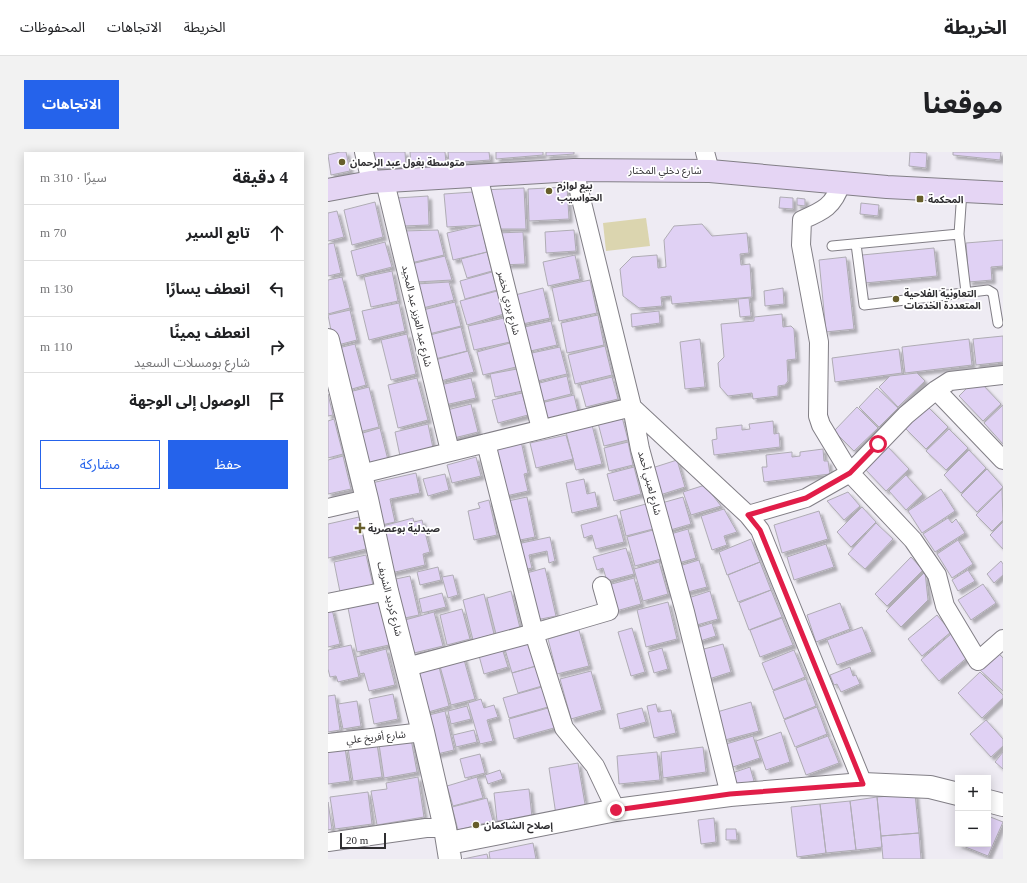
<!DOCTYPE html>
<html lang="ar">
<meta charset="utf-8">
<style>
:root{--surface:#fff;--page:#f2f2f2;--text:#202124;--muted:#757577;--line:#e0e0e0;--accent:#2563eb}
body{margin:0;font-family:"Times New Roman","Noto Sans Arabic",serif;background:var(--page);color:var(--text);direction:rtl}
.controls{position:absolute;right:12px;bottom:12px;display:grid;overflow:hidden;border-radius:0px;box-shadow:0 2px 10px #0003}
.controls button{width:36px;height:36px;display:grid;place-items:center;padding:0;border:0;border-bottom:1px solid var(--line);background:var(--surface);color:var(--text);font:20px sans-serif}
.scale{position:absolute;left:12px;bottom:10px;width:46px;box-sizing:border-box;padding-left:4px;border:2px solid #2f2e31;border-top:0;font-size:11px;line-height:14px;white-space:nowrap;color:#2f2e31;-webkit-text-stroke:3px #fff;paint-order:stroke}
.stop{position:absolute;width:12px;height:12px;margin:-9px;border:3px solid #e11d48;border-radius:50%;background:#fff}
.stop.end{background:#e11d48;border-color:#fff;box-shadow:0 1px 4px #0008}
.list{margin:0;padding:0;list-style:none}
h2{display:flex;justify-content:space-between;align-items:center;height:52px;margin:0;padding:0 16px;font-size:17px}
h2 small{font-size:13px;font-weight:400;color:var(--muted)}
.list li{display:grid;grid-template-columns:26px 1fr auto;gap:12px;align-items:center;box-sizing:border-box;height:56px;padding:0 16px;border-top:1px solid var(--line)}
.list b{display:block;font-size:15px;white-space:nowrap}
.list p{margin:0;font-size:13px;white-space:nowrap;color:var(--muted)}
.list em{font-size:13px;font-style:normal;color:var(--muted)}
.actions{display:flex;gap:8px;padding:12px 16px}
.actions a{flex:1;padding:9px 0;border:1px solid var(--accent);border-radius:0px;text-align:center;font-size:14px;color:var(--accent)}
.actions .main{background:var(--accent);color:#fff}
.icon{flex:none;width:22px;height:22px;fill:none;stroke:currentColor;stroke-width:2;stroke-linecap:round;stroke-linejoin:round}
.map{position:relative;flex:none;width:675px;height:707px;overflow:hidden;direction:ltr;border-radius:0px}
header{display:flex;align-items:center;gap:24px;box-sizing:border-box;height:56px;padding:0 20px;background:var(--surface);border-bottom:1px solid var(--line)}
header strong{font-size:19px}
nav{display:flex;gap:22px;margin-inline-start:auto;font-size:14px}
.intro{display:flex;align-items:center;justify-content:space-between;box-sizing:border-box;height:96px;padding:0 24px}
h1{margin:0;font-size:28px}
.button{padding:10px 18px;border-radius:0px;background:var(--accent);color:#fff;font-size:14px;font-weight:700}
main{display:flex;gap:24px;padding:0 24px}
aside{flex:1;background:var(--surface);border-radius:0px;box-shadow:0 2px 10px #0003}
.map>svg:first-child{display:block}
</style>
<header>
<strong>الخريطة</strong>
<nav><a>الخريطة</a><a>الاتجاهات</a><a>المحفوظات</a></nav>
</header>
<div class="intro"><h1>موقعنا</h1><a class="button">الاتجاهات</a></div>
<main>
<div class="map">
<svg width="675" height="707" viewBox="0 0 675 707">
<defs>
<filter id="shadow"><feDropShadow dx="3.5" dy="3.5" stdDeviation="1" flood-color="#0004"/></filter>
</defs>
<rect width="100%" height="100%" fill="#eeebf3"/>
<!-- green -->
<path fill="#dbd5af" d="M318 66 322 94 278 99 275 71Z"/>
<!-- building -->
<path fill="#e0d1f4" stroke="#afacb4" filter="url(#shadow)" d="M12 0H18L22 19 3 23 0 3Z
M43 0H77L78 15 43 17Z
M82 0H117L118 11 83 14Z
M120 0H161L162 8 121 11Z
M168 0H215V3L168 7Z
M218 0H246V2L218 4Z
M582 0 599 1 598 16 581 14Z
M625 0H673L672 8 625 3Z
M239 35 241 67 201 69 200 37Z
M196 36 198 77H165L155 38Z
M145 40 153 73 119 75 116 42Z
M100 44 101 73 75 74 69 46Z
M452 45 465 46V57L451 56Z
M469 46 477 47V54L469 53Z
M47 50 55 85 24 93 16 58Z
M533 51 551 53 550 64 532 62Z
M9 59 16 85 0 89V61Z
M374 72 384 84 419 81 421 101 412 102 413 113 422 112 424 145 344 152 343 144 333 145 334 154 311 156 295 144 292 117 304 105 329 103 330 116 338 115 336 88 346 74Z
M153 73 159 100 125 108 119 81Z
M110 78 116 103 83 111 75 79Z
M246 78 248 99 218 101 217 80Z
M195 80 197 112 174 113 169 81Z
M675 88V114L663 115 664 128 641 130 638 91Z
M57 90 64 115 29 124 23 99Z
M6 91 13 121 0 124V92Z
M606 96 609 124 537 131 534 103Z
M159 100 164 119 139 126 133 107Z
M247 103 252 127 220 134 215 110Z
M117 104 124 128 88 130 83 112Z
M518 105 526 177 498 180 491 108Z
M64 119 70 149 43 155 36 125Z
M164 120 169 138 137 147 132 129Z
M14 125 22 156 0 162V128Z
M262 128 269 161 231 169 224 136Z
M121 130 126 148 95 156 89 132Z
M215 136 222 166 190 173 183 144Z
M455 136 456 152 437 154 436 139Z
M169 139 176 162 139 173 132 149Z
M421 146 423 164 412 165 410 147Z
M127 150 133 174 101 182 95 158Z
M71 151 77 179 41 188 34 159Z
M22 158 29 188 6 194 0 163Z
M331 159 332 171 304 175 303 162Z
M454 162 455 175 463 174 466 177 468 207 459 208 460 229 457 233 450 234V244L425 247 424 241 400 244 392 235 390 211 396 205 393 172 426 169V165Z
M270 163 276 193 239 201 233 171Z
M176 166 182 190 146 198 140 174Z
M223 169 229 193 198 200 192 176Z
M133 175 139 199 107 207 102 183Z
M79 182 88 222 63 228 53 188Z
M675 184V210L648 213 645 187Z
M372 187 377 235 357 237 352 190Z
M641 187 644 213 577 221 574 195Z
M182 191 188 215 155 223 149 200Z
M27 192 38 233 17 239 6 197Z
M277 194 284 223 247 232 240 203Z
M232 195 239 222 205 230 199 202Z
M571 197 574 221 507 230 504 206Z
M140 199 146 220 113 229 107 208Z
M189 217 194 239 167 245 162 222Z
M589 221 597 229 570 255 551 235 562 224Z
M239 224 243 242 212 250 208 232Z
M284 225 290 247 258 255 252 233Z
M89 226 100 268 70 276 60 233Z
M143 226 148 246 117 253 112 233Z
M654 232 673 252 655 269 631 244 642 233Z
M41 235 51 275 27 281 17 241Z
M549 236 570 256 551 275 531 255Z
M194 241 200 263 170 271 164 248Z
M0 242 5 263 0 264Z
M246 243 250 260 217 268 213 251Z
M143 252 150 280 126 286 119 258Z
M675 253V292L656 271Z
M599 254 620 275 598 297 577 276Z
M529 255 550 276 526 299 506 279Z
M294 265 300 288 276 294 270 271Z
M6 267 15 302 0 306V269Z
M445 269 446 282 451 281 452 295 386 303 384 288 389 287 388 276 414 273V278L422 277 421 272Z
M100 272 105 296 72 304 67 280Z
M264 273 274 312 248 318 238 280Z
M52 276 60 308 36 314 28 283Z
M621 277 640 296 618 318 598 299Z
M238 283 245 307 208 316 202 291Z
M193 289 200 321 196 322 200 339 178 344 166 296Z
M300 290 305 313 281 319 276 296Z
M559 294 581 317 558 339 536 316Z
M495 297 496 309H500L502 322 436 330 434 315H439L438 303 464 300V305L472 304V300Z
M641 298 658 316 633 341 616 323Z
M15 304 23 337 0 342V308Z
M148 305 153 324 124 331 119 313Z
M349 308 357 335 332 343 324 316Z
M306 315 313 342 286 349 279 322Z
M659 317 675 335 649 360 633 343Z
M88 321 92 341 62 347 67 370 49 374 39 332Z
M117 322 121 338 100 344 95 327Z
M578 323 595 342 578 358 561 339Z
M256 327 259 342 267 340 270 355 244 361 238 331Z
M377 333 393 354 363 363 355 340Z
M613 337 627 359 594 381 580 359Z
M674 337 675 368 664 379 648 363Z
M520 340 532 354 516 368 499 349Z
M199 345 207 385 187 389 180 349Z
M355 345 363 372 339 379 330 352Z
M161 348 169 383 146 388 140 359 152 356 150 351Z
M318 352 325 377 298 384 292 359Z
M534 355 548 370 523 395 509 380Z
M396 357 409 380 396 384 399 393 384 398 373 364Z
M491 359 500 387 454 401 446 373Z
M289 363 296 390 268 397 264 383 256 386 253 373Z
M31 365 38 397 0 406V372Z
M85 366 86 370 94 368 102 400 95 402 97 413 63 421 51 375Z
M620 366 624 371 628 367 637 381 607 400 595 382Z
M675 370V397L662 383Z
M548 371 565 387 537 417 520 402Z
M360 377 368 406 347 412 339 383Z
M325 378 333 407 307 414 299 385Z
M222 385 227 409 221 411 219 399 201 403 204 416 195 418 189 392Z
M423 387 432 410 399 423 391 400Z
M630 388 645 412 624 426 609 402Z
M498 392 506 415 466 428 459 405Z
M298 396 306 422 279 429 275 416 269 418 265 405Z
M38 403 45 433 12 440 6 410Z
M583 405 595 418 559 454 547 442Z
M371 408 379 435 356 441 348 415Z
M673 409 675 412V423L666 431 659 422Z
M331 410 340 442 315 449 306 417Z
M432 410 443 438 410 450 400 423Z
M110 415 113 428 92 433 89 420Z
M217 416 228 464 213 467 204 461 195 422Z
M640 418 647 429 630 439 624 428Z
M597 420 600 448 573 475 558 459Z
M125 423 130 443 120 446 114 425Z
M82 424 91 463 72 467 63 428Z
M306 426 313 452 288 459 280 433Z
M655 432 668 451 643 468 630 448Z
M443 438 454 465 421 478 411 451Z
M183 439 192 476 168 482 159 446Z
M382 439 390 467 365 474 357 447Z
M114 441 118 455 94 461 91 447Z
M156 442 166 482 145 488 135 448Z
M52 449 61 493 29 500 20 456Z
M340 450 349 487 318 495 309 458Z
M512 451 522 477 488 490 479 463Z
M4 457 12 492 0 495V458Z
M134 457 142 487 119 493 112 463Z
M106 460 115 494 86 501 77 468Z
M609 463 623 480 594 504 580 487Z
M454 466 465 493 432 505 422 478Z
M384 471 388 484 369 490 365 477Z
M534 475 544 500 509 513 499 488Z
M304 476 317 520 303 524 290 480Z
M251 478 261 514 229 522 220 487Z
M623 482 641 504 611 529 593 508Z
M200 487 208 514 184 521 176 494Z
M395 492 403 520 381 527 372 498Z
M23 493 31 525 10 530 8 524 2 525 0 517V498Z
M173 493 180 515 156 522 150 500Z
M334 496 340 517 326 521 320 500Z
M58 497 67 533 41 539 36 521 32 522 28 505Z
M466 498 477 525 445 538 434 511Z
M669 500 675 506V539L652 518Z
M135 504 147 547 123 553 111 511Z
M110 511 121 554 97 561 85 518Z
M208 514 214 534 190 541 184 521Z
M522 515 525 524 528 523 532 532 513 540 509 532 506 533 502 523Z
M263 519 274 558 243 567 232 527Z
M652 520 675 543V546L654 566 630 541Z
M478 527 488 554 456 567 445 539Z
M214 535 220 555 181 566 175 546Z
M65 542 70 567 46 572 41 547Z
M7 543 12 578 0 580V544Z
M153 547 156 556 166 553 170 565 159 568 165 589 152 592 140 551Z
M29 549 33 574 15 577 10 552Z
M423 550 431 579 397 588 389 560Z
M328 552 330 560 343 558 348 581 326 586 319 554Z
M139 554 143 567 123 572 120 559Z
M489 555 499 582 467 595 456 568Z
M220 556 226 576 186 587 181 567Z
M314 556 318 570 292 577 289 562Z
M117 559 126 598 105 603 97 564Z
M658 568 675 587V594L663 605 642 582Z
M146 578 149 590 128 595 125 583Z
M453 580 462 610 438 618 428 589Z
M425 584 432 606 405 615 398 592Z
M500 584 511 611 478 623 468 596Z
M83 587 89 620 56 626 51 592Z
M49 592 54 625 25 629 20 596Z
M375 595 378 620 335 626 333 600Z
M17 596 22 629 0 632V598Z
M329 600 332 628 291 632 289 604Z
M675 600V617L667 610Z
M152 602 157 621 137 626 132 607Z
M250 611 258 658 228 663 221 616Z
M422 615 426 629 408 634 404 621Z
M172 618 175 627 160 632 157 623Z
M90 625 96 665 49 673 43 639 59 637 58 631Z
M149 625 155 646 125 654 119 634Z
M201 637 204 665 169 669 166 641Z
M40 640 44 672 7 677 2 645Z
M587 642 591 681 553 684 549 645Z
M549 645 554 695 528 698 522 649Z
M159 646 165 669 130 678 124 655Z
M522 649 528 698 498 701 492 652Z
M0 650 4 677 0 678Z
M492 652 498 701 469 705 463 655Z
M660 664 675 670 660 704 630 692H660Z
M386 666 388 690 373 692 370 668Z
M398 677H408L409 688H398Z
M591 681 593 707H555L553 684Z
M205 691 208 707H162L161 700Z
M159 702 160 707H135Z"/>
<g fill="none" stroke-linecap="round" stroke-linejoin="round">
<defs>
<path id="service" d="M634 39 631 82 638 140
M528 92 536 153 660 138 665 141 670 171
M504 94 631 82"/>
<path id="minor" d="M36 0 43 30
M377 0 382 19
M246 18 304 255 312 297 357 460 402 643
M150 24 213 277
M57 30 122 299
M513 31C506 54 495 59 474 68L473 93 491 190 490 264 493 273 522 321 585 388 609 423 617 454 650 509 675 487
M608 238 675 308
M158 291 206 481 236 576 267 614 288 658
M33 322 304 255 420 363 432 378 535 632
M0 356 39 347
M420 363 478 346 522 321 578 263 608 238 622 229 675 223
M0 451 59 439
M79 515 206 481 281 459 274 434
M0 591 95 580
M0 690 98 676H117"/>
<path id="tertiary" d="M0 188 39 347 59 439 95 580 117 676 122 707
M660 649 675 653
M121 691 288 658 402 643 535 632 602 635 630 642"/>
<path id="secondary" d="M0 38 43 30 246 18 382 19 559 35 675 41"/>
</defs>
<!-- service casing -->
<use href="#service" stroke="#827f86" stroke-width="11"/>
<!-- minor casing -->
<use href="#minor" stroke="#827f86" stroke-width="20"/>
<!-- tertiary casing -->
<use href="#tertiary" stroke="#827f86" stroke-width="24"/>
<!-- secondary casing -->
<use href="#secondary" stroke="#827f86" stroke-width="24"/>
<!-- service -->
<use href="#service" stroke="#fff" stroke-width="9"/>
<!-- minor -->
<use href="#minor" stroke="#fff" stroke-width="18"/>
<!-- tertiary -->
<use href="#tertiary" stroke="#fff" stroke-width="22"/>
<!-- secondary -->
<use href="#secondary" stroke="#e5d5f4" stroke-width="22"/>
</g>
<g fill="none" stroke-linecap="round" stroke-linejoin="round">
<!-- route -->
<path stroke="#e11d48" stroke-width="5" d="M288 658 402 642 535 632 432 378 420 363 478 346 522 321 550 292"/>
</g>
<!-- markers -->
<g fill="#675e2b" stroke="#fff" stroke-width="1.5">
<circle cx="14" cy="10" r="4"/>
<circle cx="221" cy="39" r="4"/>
<rect x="588" y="43" width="8" height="8" rx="2"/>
<circle cx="568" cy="147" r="4"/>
<path d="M30 370h4v4h4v4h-4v4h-4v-4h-4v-4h4z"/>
<circle cx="148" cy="673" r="4"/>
</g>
<g text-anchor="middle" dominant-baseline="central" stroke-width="3.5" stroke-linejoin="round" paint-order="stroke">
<!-- poi labels -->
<g font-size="10" font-weight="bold" fill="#2f2e31" stroke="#fff" text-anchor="start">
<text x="22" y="10">متوسطة بغول عبد الرحمان</text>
<text x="229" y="33">بيع لوازم<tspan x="229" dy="12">الحواسيب</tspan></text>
<text x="600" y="47">المحكمة</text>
<text x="576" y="141">التعاونية الفلاحية<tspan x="576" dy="12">المتعددة الخدمات</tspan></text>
<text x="40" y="376">صيدلية بوعصرية</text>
<text x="156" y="673">إصلاح الشاكمان</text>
</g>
<!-- street labels -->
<g font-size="10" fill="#2f2e31" stroke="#fff">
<text x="337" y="18">شارع دخلي المختار</text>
<text transform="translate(181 151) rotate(76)">شارع بردي لخضر</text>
<text transform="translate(89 164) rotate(77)">شارع عبد العزيز عبد المجيد</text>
<text transform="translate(322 331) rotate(75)">شارع لعبني أحمد</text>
<text transform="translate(62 447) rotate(76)">شارع كرديد الشريف</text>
<text transform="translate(48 585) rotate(-6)">شارع أفريخ علي</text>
</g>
</g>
</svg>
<div class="controls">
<button>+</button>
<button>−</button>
</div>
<div class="scale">20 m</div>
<div class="stop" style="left:550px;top:292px"></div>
<div class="stop end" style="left:288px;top:658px"></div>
</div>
<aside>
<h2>4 دقيقة<small>سيرًا · 310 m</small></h2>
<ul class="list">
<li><svg class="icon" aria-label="ahead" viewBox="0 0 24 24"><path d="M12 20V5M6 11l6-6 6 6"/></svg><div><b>تابع السير</b></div><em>70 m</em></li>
<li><svg class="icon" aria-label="left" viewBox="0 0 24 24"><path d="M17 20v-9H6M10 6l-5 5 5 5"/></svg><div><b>انعطف يسارًا</b></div><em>130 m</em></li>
<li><svg class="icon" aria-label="right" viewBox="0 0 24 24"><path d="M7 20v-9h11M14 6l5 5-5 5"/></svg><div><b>انعطف يمينًا</b><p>شارع بومسلات السعيد</p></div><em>110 m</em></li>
<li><svg class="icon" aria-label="arrive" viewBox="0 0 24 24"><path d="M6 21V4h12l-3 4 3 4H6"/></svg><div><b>الوصول إلى الوجهة</b></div></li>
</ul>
<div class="actions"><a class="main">حفظ</a><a>مشاركة</a></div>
</aside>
</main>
